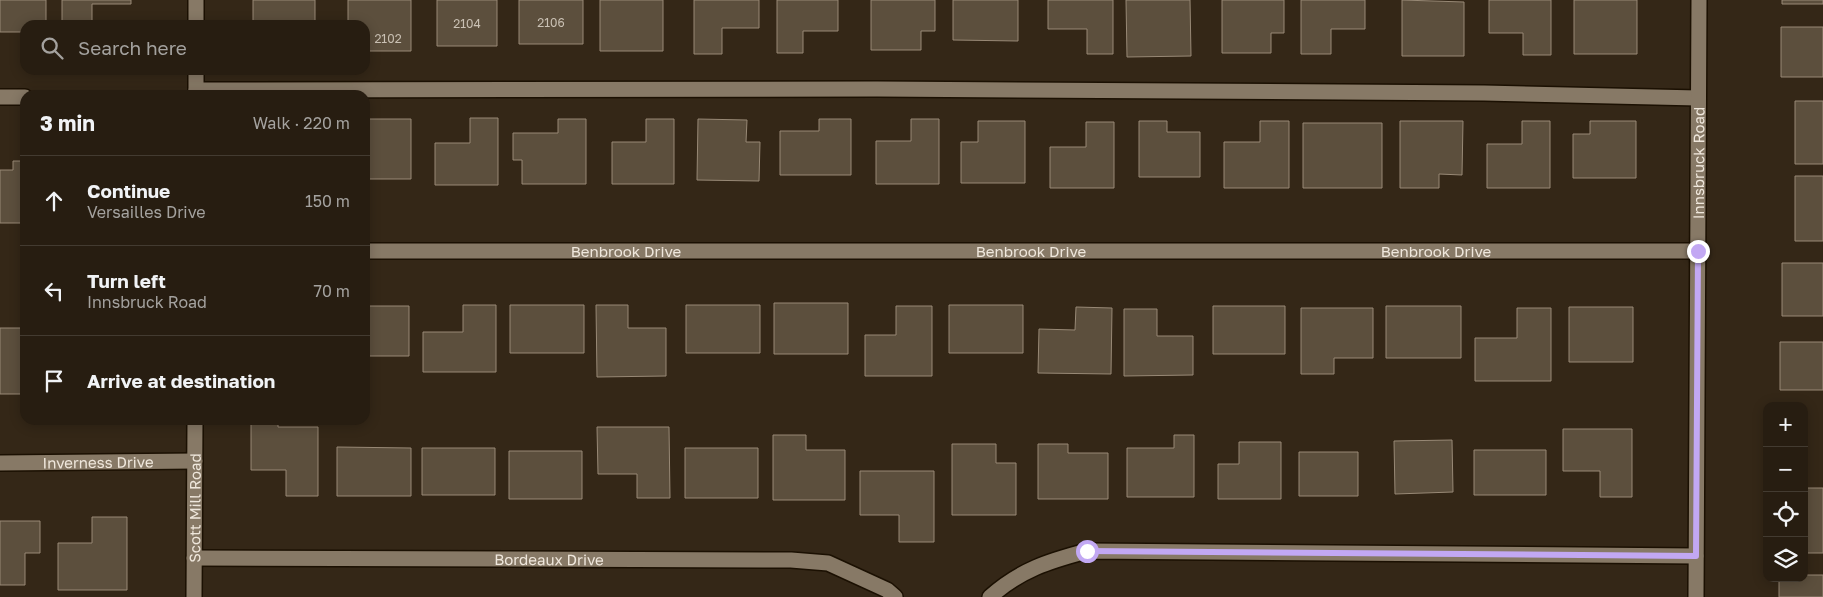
<!DOCTYPE html>
<meta charset="utf-8">
<style>
:root{--surface:#271d11;--page:#2f261a;--text:#f1f3f6;--muted:#a4a29f;--line:#433b31}
body{margin:0;font-family:"Golos Text",sans-serif;background:var(--page);color:var(--text)}
.controls{position:absolute;right:15px;bottom:15px;display:grid;overflow:hidden;border-radius:10px;box-shadow:0 2px 12px #0003}
.controls button{width:45px;height:45px;display:grid;place-items:center;padding:0;border:0;border-bottom:1px solid var(--line);background:var(--surface);color:var(--text);font:25px sans-serif}
.stop{position:absolute;width:15px;height:15px;margin:-11px;border:4px solid #c2a8f3;border-radius:50%;background:#fff}
.stop.end{background:#c2a8f3;border-color:#fff;box-shadow:0 1px 5px #0008}
.list{margin:0;padding:0;list-style:none}
h2{display:flex;justify-content:space-between;align-items:center;height:65px;margin:0;padding:0 20px;font-size:21px}
h2 small{font-size:16px;font-weight:400;color:var(--muted)}
.list li{display:grid;grid-template-columns:32px 1fr auto;gap:15px;align-items:center;box-sizing:border-box;height:90px;padding:0 20px;border-top:1px solid var(--line)}
.list b{display:block;font-size:19px;white-space:nowrap}
.list p{margin:0;font-size:16px;white-space:nowrap;color:var(--muted)}
.list em{font-size:16px;font-style:normal;color:var(--muted)}
.icon{flex:none;width:28px;height:28px;fill:none;stroke:currentColor;stroke-width:2;stroke-linecap:round;stroke-linejoin:round}
.map{position:relative;flex:none;width:1823px;height:597px;overflow:hidden}
.search{position:absolute;background:var(--surface);box-shadow:0 2px 12px #0003;left:20px;top:20px;width:350px;height:55px;display:flex;align-items:center;gap:12px;box-sizing:border-box;padding:0 18px;border-radius:15px;color:var(--muted);font-size:19px}
.panel{position:absolute;background:var(--surface);box-shadow:0 2px 12px #0003;left:20px;top:90px;width:350px;height:335px;border-radius:15px}
.map>svg:first-child{display:block}
</style>
<div class="map">
<svg width="1823" height="597" viewBox="0 0 1823 597">
<rect width="100%" height="100%" fill="#342717"/>
<!-- building -->
<path fill="#5c4f3d" stroke="#988976" d="M0 0H46V25H25V32H0Z
M62 0H131V4H92V25H62Z
M253 0H315V25H253Z
M348 0H411V51H365V25H348Z
M437 0H497V46H437Z
M519 0H583V44H519Z
M600 0H663V51H600Z
M694 0H759V28H722V54H694Z
M777 0H838V31H803V53H777Z
M871 0H935V31H921V50H871Z
M953 0H1018V41L953 40Z
M1048 0H1113V54H1087V29H1048Z
M1126 0H1190L1191 56 1127 57Z
M1222 0H1284V33H1271V53H1222Z
M1301 0H1365V29H1331V54H1301Z
M1402 0 1464 2V56H1402Z
M1489 0H1551V55H1523V33H1489Z
M1574 0H1637V54H1574Z
M1782 0H1823V4H1782Z
M1781 27H1823V77H1781Z
M1795 101H1823V164H1795Z
M470 118H498V185H435V143H470Z
M365 119H411V179H365Z
M558 119H586V184H522V160H513V133H558Z
M646 119H674V184H612V142H646Z
M698 119 747 120 746 142H760L759 181 697 180Z
M819 119H851V175H780V131H819Z
M911 119H939V184H876V141H911Z
M978 121H1025V183H961V142H978Z
M1139 121H1167V132H1200V177H1139Z
M1260 121H1289V188H1224V142H1260Z
M1400 121H1463L1462 175 1439 174V188H1400Z
M1522 121H1550V188H1487V144H1522Z
M1590 121H1636V178H1573V134H1590Z
M1086 122H1114V188H1050V147H1086Z
M1303 123H1382V188H1303Z
M13 161H25V223H0V170H13Z
M1795 176H1823V241H1795Z
M1782 263H1823V316H1782Z
M774 303H848V354H774Z
M463 305H496V372H423V332H463Z
M510 305H584V353H510Z
M596 305H628V328H666V376L597 377Z
M686 305H760V353H686Z
M949 305H1023V353H949Z
M365 306H409V356H365Z
M896 306H932V376H865V335H896Z
M1213 306H1285V354H1213Z
M1386 306H1461V358H1386Z
M1076 307 1112 308 1111 374 1038 373 1039 329 1075 330Z
M1569 307H1633V362H1569Z
M1301 308H1373V358H1334V374H1301Z
M1517 308H1551V381H1475V338H1517Z
M1124 309H1157V336H1193V375L1124 376Z
M0 328H25V394H0Z
M1780 342H1823V390H1780Z
M251 420H278V427H318V496H286V470H251Z
M597 427H669L670 498H637V474H598Z
M1563 429H1632V497H1600V471H1563Z
M773 435H806V450H845V500H773Z
M1174 435H1194V497H1127V448H1174Z
M1452 440 1453 492 1395 494 1394 441Z
M1239 442H1281V499H1218V464H1239Z
M952 444H996V463H1016V515H952Z
M1038 444H1068V453H1108V499H1038Z
M337 447 411 448V496H337Z
M422 448H495V495H422Z
M685 448H758V498H685Z
M1474 450H1546V495H1474Z
M509 451H582V499H509Z
M1299 452H1358V496H1299Z
M860 471H934V542H899V515H860Z
M1804 488H1823V553H1804Z
M92 517H127V590H58V543H92Z
M0 521H40V553H25V585H0Z
M1804 575H1823V597H1779V578H1804Z"/>
<g fill="none" stroke-linecap="round" stroke-linejoin="round">
<defs>
<g id="minor">
<path d="M196 25V0"/>
<path d="M196 90 877 89 1484 93 1698 98"/>
<path d="M196 95V70"/>
<path d="M0 97H25"/>
<path id="s1" d="M365 251H1698"/>
<path id="s2" d="M0 463 195 461"/>
<path id="s3" d="M194 558 791 560 828 563 887 590 895 597"/>
<path id="s4" d="M194 597 195 420"/>
<path d="M990 597C1020 570 1049 561 1087 551L1696 556"/>
<path id="s5" d="M1696 597 1699 0"/>
</g>
</defs>
<!-- minor casing -->
<use href="#minor" stroke="#1b1002" stroke-width="18"/>
<!-- minor -->
<use href="#minor" stroke="#877966" stroke-width="15"/>
</g>
<g fill="none" stroke-linecap="round" stroke-linejoin="round">
<!-- route -->
<path stroke="#c2a8f3" stroke-width="6" d="M1087 551 1696 556 1698 251"/>
</g>
<g text-anchor="middle" dominant-baseline="central" stroke-width="4" stroke-linejoin="round" paint-order="stroke">
<!-- number labels -->
<g font-size="12" fill="#cac1b4">
<text x="551" y="22">2106</text>
<text x="467" y="23">2104</text>
<text x="388" y="38">2102</text>
</g>
<!-- street labels -->
<g font-size="15" fill="#efe7dc" stroke="#17110a">
<text stroke="none"><textPath href="#s5" startOffset="434">Innsbruck Road</textPath></text>
<text stroke="none"><textPath href="#s1" startOffset="261">Benbrook Drive</textPath></text>
<text stroke="none"><textPath href="#s1" startOffset="666">Benbrook Drive</textPath></text>
<text stroke="none"><textPath href="#s1" startOffset="1071">Benbrook Drive</textPath></text>
<text stroke="none"><textPath href="#s2" startOffset="98">Inverness Drive</textPath></text>
<text stroke="none"><textPath href="#s4" startOffset="89">Scott Mill Road</textPath></text>
<text stroke="none"><textPath href="#s3" startOffset="355">Bordeaux Drive</textPath></text>
</g>
</g>
</svg>
<div class="controls">
<button>+</button>
<button>−</button>
<button><svg class="icon" aria-label="locate" viewBox="0 0 24 24"><circle cx="12" cy="12" r="6"/><path d="M12 2v4M12 18v4M2 12h4M18 12h4"/></svg></button>
<button><svg class="icon" aria-label="layers" viewBox="0 0 24 24"><path d="M12 4l9 5-9 5-9-5zM3 14l9 5 9-5"/></svg></button>
</div>
<div class="stop" style="left:1087px;top:551px"></div>
<div class="stop end" style="left:1698px;top:251px"></div>
<div class="search"><svg class="icon" aria-label="search" viewBox="0 0 24 24"><circle cx="10" cy="10" r="6"/><path d="M15 15l6 6"/></svg>Search here</div>
<section class="panel">
<h2>3 min<small>Walk · 220 m</small></h2>
<ul class="list">
<li><svg class="icon" aria-label="ahead" viewBox="0 0 24 24"><path d="M12 20V5M6 11l6-6 6 6"/></svg><div><b>Continue</b><p>Versailles Drive</p></div><em>150 m</em></li>
<li><svg class="icon" aria-label="left" viewBox="0 0 24 24"><path d="M17 20v-9H6M10 6l-5 5 5 5"/></svg><div><b>Turn left</b><p>Innsbruck Road</p></div><em>70 m</em></li>
<li><svg class="icon" aria-label="arrive" viewBox="0 0 24 24"><path d="M6 21V4h12l-3 4 3 4H6"/></svg><div><b>Arrive at destination</b></div></li>
</ul>
</section>
</div>
